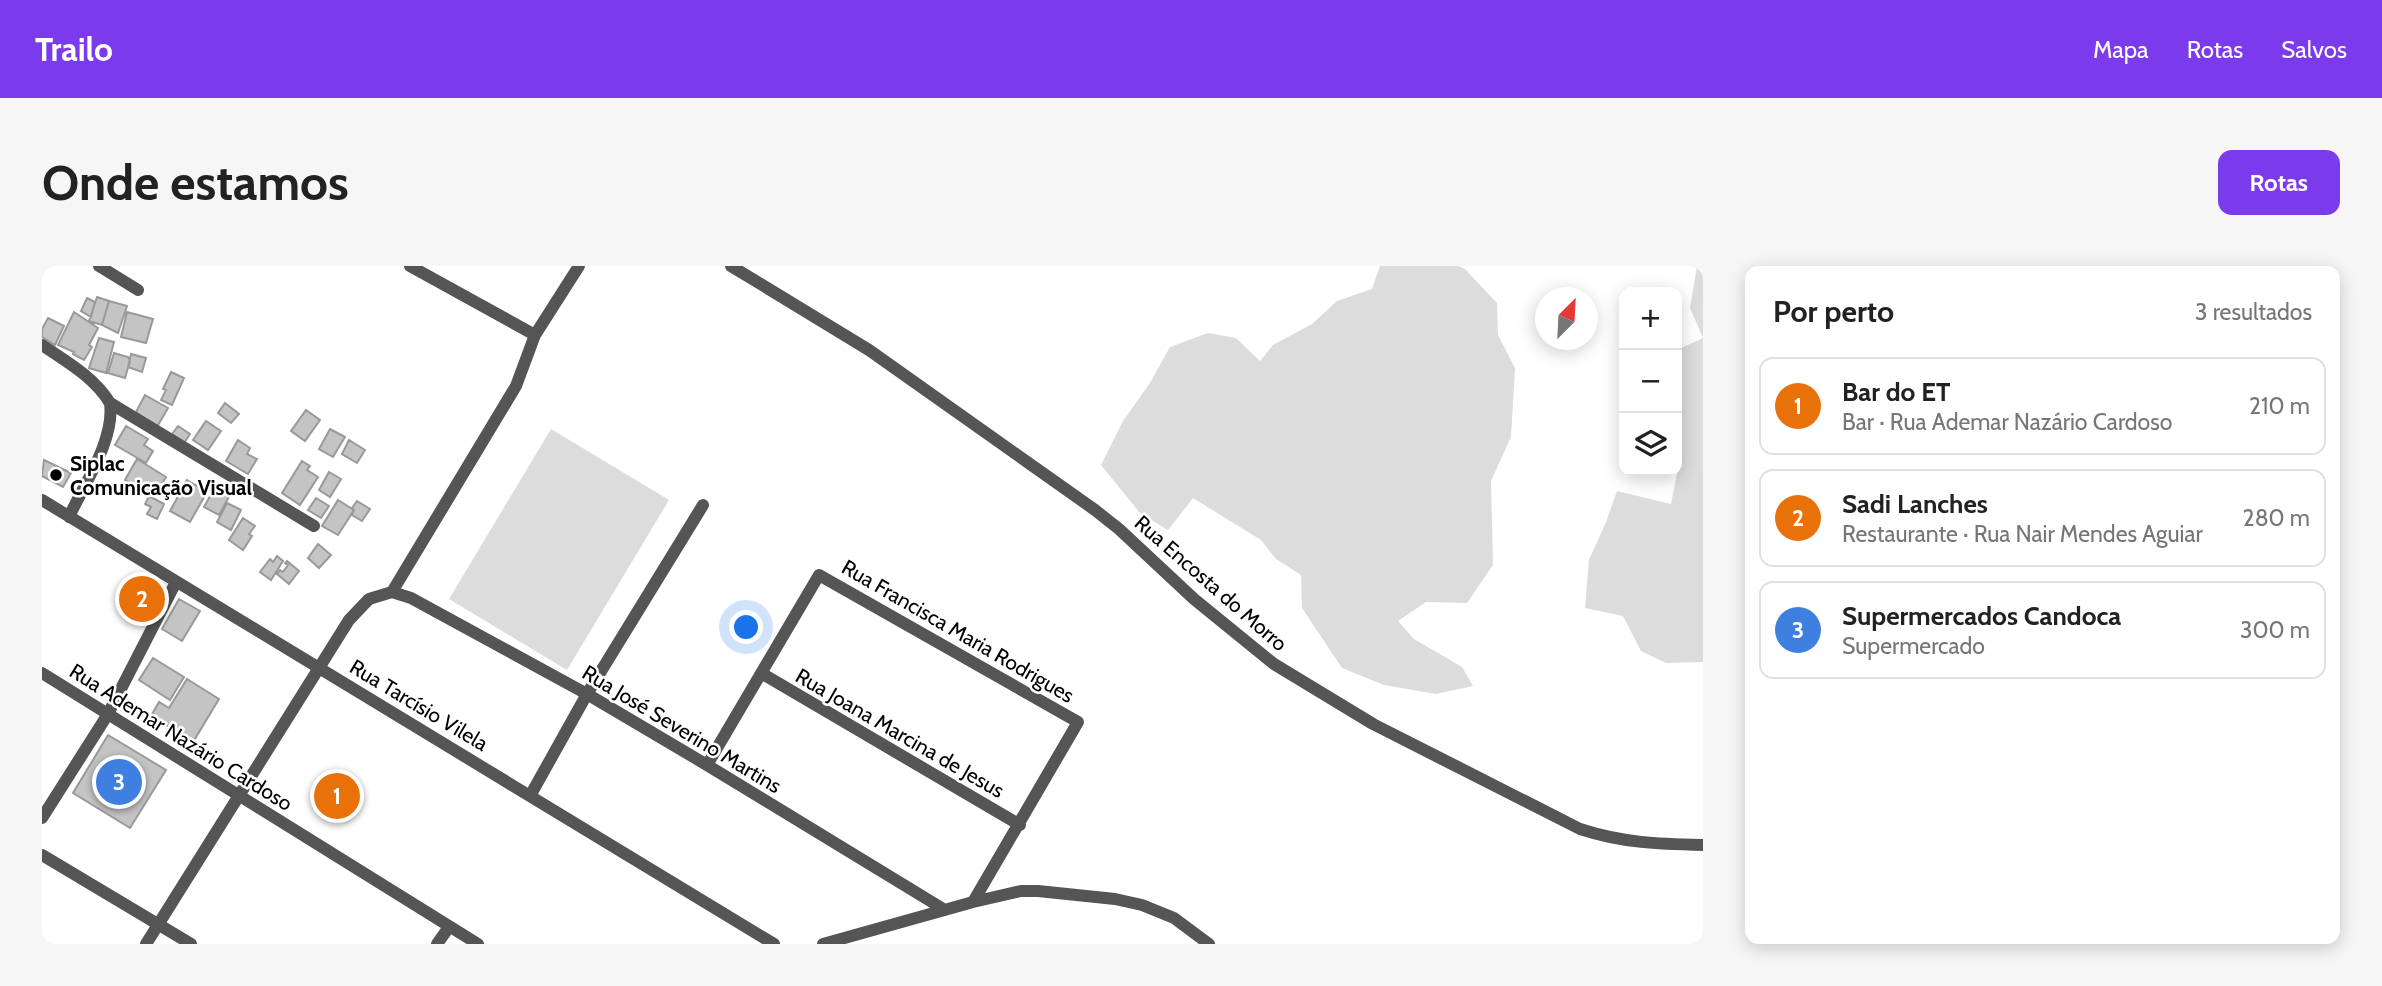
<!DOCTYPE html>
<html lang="pt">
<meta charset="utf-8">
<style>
:root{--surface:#fff;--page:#f6f6f6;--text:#222;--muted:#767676;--line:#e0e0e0;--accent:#7c3aed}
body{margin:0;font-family:Cabin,sans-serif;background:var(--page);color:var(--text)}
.controls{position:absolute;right:21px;top:21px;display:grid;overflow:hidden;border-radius:14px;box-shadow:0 4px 18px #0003}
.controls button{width:63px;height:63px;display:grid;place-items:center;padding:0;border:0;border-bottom:2px solid var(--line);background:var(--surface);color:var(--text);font:35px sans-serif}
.compass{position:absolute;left:1493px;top:21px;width:63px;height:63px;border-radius:50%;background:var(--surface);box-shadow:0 4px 18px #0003;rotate:24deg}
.you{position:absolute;left:705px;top:362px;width:24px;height:24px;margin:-18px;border:5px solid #fff;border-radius:50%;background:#1a73e8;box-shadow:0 0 0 10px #1a73e833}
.badge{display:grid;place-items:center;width:46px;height:46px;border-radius:50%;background:var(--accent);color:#fff;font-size:23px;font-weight:700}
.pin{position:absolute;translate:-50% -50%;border:4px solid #fff;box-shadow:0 2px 7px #0006}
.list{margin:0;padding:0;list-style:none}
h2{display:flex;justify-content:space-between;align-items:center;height:91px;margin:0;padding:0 28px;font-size:30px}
h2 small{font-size:23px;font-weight:400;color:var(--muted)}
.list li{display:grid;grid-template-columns:46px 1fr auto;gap:21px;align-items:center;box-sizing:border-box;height:98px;margin:0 14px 14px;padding:0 14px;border:2px solid var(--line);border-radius:14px}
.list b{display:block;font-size:26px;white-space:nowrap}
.list p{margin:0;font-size:23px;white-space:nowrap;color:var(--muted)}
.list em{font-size:23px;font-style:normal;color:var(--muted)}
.icon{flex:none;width:38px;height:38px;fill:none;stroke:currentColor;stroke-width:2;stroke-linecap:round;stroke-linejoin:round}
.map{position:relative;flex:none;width:1661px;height:678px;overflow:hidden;border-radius:14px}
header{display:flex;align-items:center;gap:42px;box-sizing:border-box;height:98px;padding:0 35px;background:var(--accent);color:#fff}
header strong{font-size:33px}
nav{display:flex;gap:38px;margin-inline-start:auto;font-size:24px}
.intro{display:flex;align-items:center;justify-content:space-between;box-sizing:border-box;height:168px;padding:0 42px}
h1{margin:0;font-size:49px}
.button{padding:18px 32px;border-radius:14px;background:var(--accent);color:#fff;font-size:24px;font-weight:700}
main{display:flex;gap:42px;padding:0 42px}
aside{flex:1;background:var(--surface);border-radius:14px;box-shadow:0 4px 18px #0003}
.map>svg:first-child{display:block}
</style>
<header>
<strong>Trailo</strong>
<nav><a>Mapa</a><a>Rotas</a><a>Salvos</a></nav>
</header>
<div class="intro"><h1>Onde estamos</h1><a class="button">Rotas</a></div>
<main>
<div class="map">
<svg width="1661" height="678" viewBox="0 0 1661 678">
<rect width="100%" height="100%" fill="#fff"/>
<!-- green -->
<path fill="#dcdcdc" d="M1338 0H1416L1423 3 1455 37 1456 69 1473 102 1469 171 1449 215 1451 299 1425 337 1384 336 1356 355 1372 373 1420 401 1431 420 1394 428 1342 419 1300 402 1260 342 1259 309 1234 293 1219 274 1151 232 1126 264 1098 247 1059 199 1081 155 1108 117 1128 81 1166 67 1194 72 1218 95 1231 79 1270 58 1295 35 1330 23Z
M1655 0H1661V396L1624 397 1599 385 1581 350 1543 342 1547 294 1564 256 1575 225 1629 238 1636 202 1635 84 1661 72 1648 42Z
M509 163 627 234 525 404 407 333Z"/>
<!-- building -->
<path fill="#c4c4c4" stroke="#999" stroke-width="2" d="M55 31 67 35 60 59 47 55Z
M45 32 53 36 49 51 39 45Z
M67 35 85 40 76 67 60 59Z
M32 46 56 62 47 79 50 81 42 94 31 88 32 86 16 79Z
M85 46 111 53 104 77 79 71Z
M6 52 22 60 13 79 0 71V63Z
M57 72 72 76 64 107 47 102Z
M72 87 86 91 88 95 83 112 66 107Z
M89 88 104 92 100 106 86 101Z
M129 106 142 112 130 139 119 134 124 124 121 123Z
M103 129 126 142 115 161 93 148Z
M183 137 197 148 189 157 176 147Z
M264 144 278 154 263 175 249 165Z
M164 155 179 165 166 184 151 174Z
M84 160 106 173 102 179 111 185 104 197 73 179Z
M136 160 148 168 142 177 130 168Z
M288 163 303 171 291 191 277 183Z
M196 174 208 182 205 188 215 193 206 208 184 195Z
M307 174 323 184 315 197 300 188Z
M95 193 124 211 112 231 83 214Z
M2 194 29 207 21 221 0 210Z
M260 195 268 200 265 204 276 211 258 239 240 227Z
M287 206 299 213 288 231 277 224Z
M145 214 165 226 148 256 128 245Z
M173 221 188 229 177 249 162 241Z
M107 230 122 238 115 253 105 248 109 241 103 238Z
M274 232 287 240 279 252 266 244Z
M296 234 312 244 296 269 280 260Z
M315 235 328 243 320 255 310 249 312 244 310 242Z
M185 237 199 244 189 264 175 256Z
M201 252 213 260 207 268 210 270 201 284 187 274Z
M276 278 289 289 277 302 266 292Z
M235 290 241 295 229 314 218 306 228 293 231 296Z
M245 295 257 305 247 318 235 308 238 304 241 306 246 299 243 297Z
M93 312 115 325 102 346 87 337 92 328 86 324Z
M137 333 158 345 140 375 120 363Z
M111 392 142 411 128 434 97 414Z
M145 413 177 433 151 476 109 450 117 436 127 442Z
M66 469 124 504 88 562 31 527Z
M291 513 312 526 295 555 278 545 283 538 278 535Z"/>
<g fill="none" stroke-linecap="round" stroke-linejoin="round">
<!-- street -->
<path stroke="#555" stroke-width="12" d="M57 0 96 24
M368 0 493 69
M689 0 827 84 1053 244 1077 263 1152 333 1232 398 1331 458 1538 563C1581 577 1617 578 1661 579
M0 79C25 96 52 111 68 137L272 260
M0 234 732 678
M27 251C42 218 73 174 68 137
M350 326 369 332 545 428 665 499 903 644
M350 326 474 120 493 69 537 0
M0 407 436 678
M719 407 978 559
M665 499 777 309 1036 456 931 636
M488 530 545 428 661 239
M0 552 66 448 134 316
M0 589 149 678
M104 678 307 354 327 333 350 326
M395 678 407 661
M781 678 931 636 979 625H996L1073 633 1100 639 1132 652 1167 678"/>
</g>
<!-- markers -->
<circle fill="#000" stroke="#fff" stroke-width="2.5" cx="14" cy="209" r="7"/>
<g text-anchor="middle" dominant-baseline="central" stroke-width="5" stroke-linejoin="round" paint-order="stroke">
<!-- poi labels -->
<g font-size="21" font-weight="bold" fill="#000" stroke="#fff" text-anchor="start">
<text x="28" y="197">Siplac<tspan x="28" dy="24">Comunicação Visual</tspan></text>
</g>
<!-- street labels -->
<g font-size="21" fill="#000" stroke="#fff">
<text transform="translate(1169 317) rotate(41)">Rua Encosta do Morro</text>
<text transform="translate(916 365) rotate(30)">Rua Francisca Maria Rodrigues</text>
<text transform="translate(377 439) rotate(31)">Rua Tarcísio Vilela</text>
<text transform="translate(640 463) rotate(31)">Rua José Severino Martins</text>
<text transform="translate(858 467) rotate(30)">Rua Joana Marcina de Jesus</text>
<text transform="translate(139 471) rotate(32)">Rua Ademar Nazário Cardoso</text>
</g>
</g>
</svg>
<div class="controls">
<button>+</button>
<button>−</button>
<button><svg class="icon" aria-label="layers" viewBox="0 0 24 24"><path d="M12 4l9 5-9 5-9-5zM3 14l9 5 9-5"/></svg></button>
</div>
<svg class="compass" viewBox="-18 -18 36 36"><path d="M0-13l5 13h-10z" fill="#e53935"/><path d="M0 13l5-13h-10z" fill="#767676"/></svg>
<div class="you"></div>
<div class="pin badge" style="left:295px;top:530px;background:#e8710a">1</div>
<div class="pin badge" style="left:100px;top:333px;background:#e8710a">2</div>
<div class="pin badge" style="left:77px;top:516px;background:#3f7fe0">3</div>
</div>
<aside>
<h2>Por perto<small>3 resultados</small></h2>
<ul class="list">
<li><span class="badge" style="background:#e8710a">1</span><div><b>Bar do ET</b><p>Bar · Rua Ademar Nazário Cardoso</p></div><em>210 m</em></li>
<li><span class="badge" style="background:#e8710a">2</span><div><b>Sadi Lanches</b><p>Restaurante · Rua Nair Mendes Aguiar</p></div><em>280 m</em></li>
<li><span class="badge" style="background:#3f7fe0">3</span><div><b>Supermercados Candoca</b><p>Supermercado</p></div><em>300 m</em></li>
</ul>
</aside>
</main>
